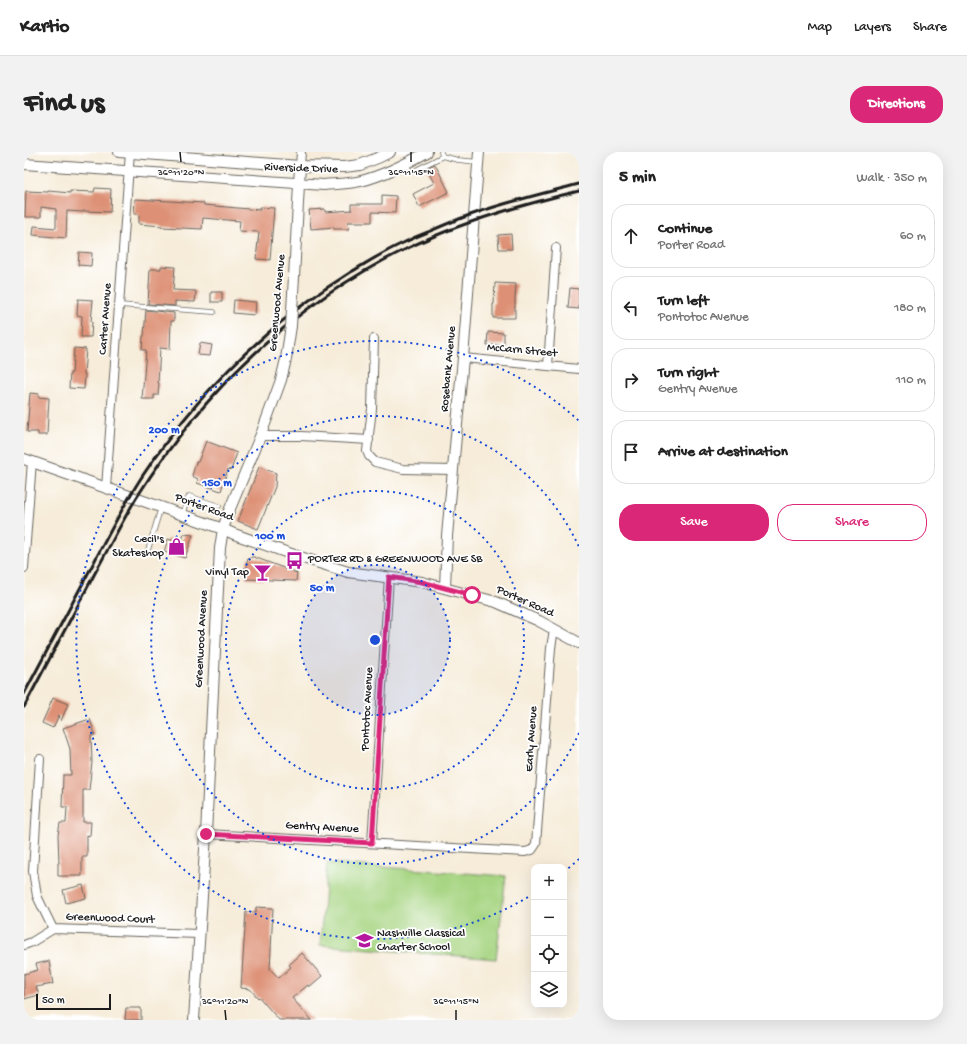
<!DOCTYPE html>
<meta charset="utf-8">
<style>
:root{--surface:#fff;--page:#f2f2f2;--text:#222;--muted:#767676;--line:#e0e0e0;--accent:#db2777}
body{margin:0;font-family:"Gochi Hand",sans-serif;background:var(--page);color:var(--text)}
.controls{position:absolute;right:12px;bottom:12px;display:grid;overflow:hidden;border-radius:8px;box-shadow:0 4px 16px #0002}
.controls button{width:36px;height:36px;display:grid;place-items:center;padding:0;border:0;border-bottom:1px solid var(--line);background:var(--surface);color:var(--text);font:20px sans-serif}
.scale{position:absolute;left:12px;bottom:10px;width:75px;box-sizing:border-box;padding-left:4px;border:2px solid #1c1c1c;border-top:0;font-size:11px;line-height:14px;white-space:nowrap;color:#1c1c1c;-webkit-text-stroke:3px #fff;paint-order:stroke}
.stop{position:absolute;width:12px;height:12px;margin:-9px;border:3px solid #db2777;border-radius:50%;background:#fff}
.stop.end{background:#db2777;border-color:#fff;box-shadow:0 1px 4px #0008}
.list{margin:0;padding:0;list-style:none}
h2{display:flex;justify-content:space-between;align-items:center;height:52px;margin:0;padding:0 16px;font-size:17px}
h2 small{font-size:13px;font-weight:400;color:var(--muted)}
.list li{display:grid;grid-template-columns:26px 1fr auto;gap:12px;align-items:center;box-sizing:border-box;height:64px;margin:0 8px 8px;padding:0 8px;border:1px solid var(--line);border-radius:16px}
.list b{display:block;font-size:15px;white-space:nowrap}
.list p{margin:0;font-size:13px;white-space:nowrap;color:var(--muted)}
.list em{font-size:13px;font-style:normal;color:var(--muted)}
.actions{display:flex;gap:8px;padding:12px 16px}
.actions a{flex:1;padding:9px 0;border:1px solid var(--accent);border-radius:16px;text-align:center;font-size:14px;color:var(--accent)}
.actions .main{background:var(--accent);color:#fff}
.icon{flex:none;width:22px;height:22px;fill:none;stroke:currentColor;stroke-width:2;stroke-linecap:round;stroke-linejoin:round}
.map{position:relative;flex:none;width:555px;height:868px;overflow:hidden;border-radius:16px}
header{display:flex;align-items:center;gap:24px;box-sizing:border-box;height:56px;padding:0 20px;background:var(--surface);border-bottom:1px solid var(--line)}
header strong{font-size:19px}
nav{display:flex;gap:22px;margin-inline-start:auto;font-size:14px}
.intro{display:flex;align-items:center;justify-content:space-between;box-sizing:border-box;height:96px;padding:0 24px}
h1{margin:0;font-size:28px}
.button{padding:10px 18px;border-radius:16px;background:var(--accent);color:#fff;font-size:14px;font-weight:700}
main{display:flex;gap:24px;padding:0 24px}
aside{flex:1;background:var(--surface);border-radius:16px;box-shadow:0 4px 16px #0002}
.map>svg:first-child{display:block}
</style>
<header>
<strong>Kartio</strong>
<nav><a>Map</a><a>Layers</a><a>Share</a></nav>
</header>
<div class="intro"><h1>Find us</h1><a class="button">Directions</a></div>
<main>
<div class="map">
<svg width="555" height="868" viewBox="0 0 555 868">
<rect width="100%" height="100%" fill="#fff"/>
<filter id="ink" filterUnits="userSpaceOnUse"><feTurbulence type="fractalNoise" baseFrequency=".025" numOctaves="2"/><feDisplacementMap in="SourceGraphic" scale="8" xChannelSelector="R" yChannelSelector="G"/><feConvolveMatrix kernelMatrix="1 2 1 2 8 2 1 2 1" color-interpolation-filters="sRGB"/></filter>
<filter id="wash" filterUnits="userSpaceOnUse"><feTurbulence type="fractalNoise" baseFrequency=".012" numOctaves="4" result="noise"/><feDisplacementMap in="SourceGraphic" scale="16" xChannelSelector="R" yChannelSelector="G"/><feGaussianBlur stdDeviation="0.9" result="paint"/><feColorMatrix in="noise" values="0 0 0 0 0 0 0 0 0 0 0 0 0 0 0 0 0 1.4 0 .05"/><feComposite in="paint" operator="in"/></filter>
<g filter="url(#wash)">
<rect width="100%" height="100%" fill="#f6ecd9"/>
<!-- green -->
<path fill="#a7d583" stroke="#627850" d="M303 711 482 724 472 807 296 793Z"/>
<g id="blocks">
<!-- building -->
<path fill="#dd9074" d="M411 12 425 40 395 55 389 42 410 31 402 16Z
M71 36 87 37 86 60 59 59V60L43 59 42 86 9 83 10 74 32 76V57L17 55V65H1L2 39 24 40V39L46 41V39L70 40Z
M358 43 372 44 371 61 348 60V70H324L325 77H310V75L287 77 285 58 301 57V60L328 58H327V52H358Z
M111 47 180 51V53L236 58V55L250 56 246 108 232 107 235 80 215 79 216 69 179 66 178 77 138 75V74L115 72V62H110Z
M487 82 488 97H475L474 83Z
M55 100 68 101 67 114 54 113Z
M137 114 151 115 149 138 172 139 171 150 151 149V154L124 152 126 117H137Z
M471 131 492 132 491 146V166H469V152H470Z
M546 136 555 137V157L544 156Z
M187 140H198V150H187Z
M54 147 69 148 67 170H68L67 185H57L58 164 53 163Z
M210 148 232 150 231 163 209 161Z
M122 158 150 161V169H147L146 197 136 196 134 231H135L134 243H130V247H118L122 198H118L119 184H120Z
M464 180 480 181V193H463Z
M176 191 188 193 186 204 174 203Z
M50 196 62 197 60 222H61L60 237 45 236 46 221H48Z
M6 241 15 242 14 245 25 246 23 283H14V280H3Z
M182 289 213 301 207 318 204 317 197 339 173 331 174 327 168 324 172 310H174Z
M235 315 252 321 251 335 234 377 214 369Z
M160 382 169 383 161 406 140 400 144 387 157 391Z
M228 405H230L273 421 272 429 222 427 223 410 224 407Z
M29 546 44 552 37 569 35 563 29 576 18 571Z
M66 567 71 583 67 584 68 610 65 638H59V670H67L66 684 63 683V705H58V724H34V711H35L34 683 36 671H42L43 655H38L39 623H47L46 597 39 576Z
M59 733 62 746 42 751 39 738Z
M232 755 249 756 246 817 255 826 267 815 265 813 278 801 298 824 285 835 284 833 268 846 288 868H255L235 845 234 846 226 837 217 836 222 760H232Z
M25 809 29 832 12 835 15 843 0 847V822L14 818 12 812Z
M102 856H117V868H101Z"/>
</g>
</g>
<g filter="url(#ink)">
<use href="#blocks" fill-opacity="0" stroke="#68655e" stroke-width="1"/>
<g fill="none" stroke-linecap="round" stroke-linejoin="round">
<defs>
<path id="service" d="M418 4 434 8 454 10
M382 12 386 19H390L417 5 418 3 417 0
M95 153 190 160
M158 362 165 344 195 354
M124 398 137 355"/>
<path id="minor" d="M276 14 277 0
M350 187 348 257 343 299 345 304 351 310 379 317 429 318
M439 206 555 217
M524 214 532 96
M236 284H277L345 288
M82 336 106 0
M0 416 8 309
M16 607 9 719 13 744 29 777
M182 682 501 700 508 698 512 692 527 496 530 477
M348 691 365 425
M0 793 8 790 29 777 175 782"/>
<path id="tertiary" d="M95 0 276 14 320 15 336 13 356 5 366 0
M0 12 300 33C312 32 325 32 337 29 361 23 382 12 403 0
M270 125 276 14
M0 307 199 377 210 382 273 404 324 420 398 430 472 450 515 469 555 491
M421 436 423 384 439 206 455 0
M170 868 182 682 196 396 199 377 205 359 238 280 257 228 262 207"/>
</defs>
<!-- service casing -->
<use href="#service" stroke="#68655e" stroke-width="5.5"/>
<!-- minor casing -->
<use href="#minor" stroke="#68655e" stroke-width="10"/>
<!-- tertiary casing -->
<use href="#tertiary" stroke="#68655e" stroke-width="12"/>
<!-- service -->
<use href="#service" stroke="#fff" stroke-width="4"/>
<!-- minor -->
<use href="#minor" stroke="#fff" stroke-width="8"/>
<!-- tertiary -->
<use href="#tertiary" stroke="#fff" stroke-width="10"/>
<!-- rail -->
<path stroke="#1c1c1c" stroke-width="3" d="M0 542C23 499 46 456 69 412 84 383 99 354 117 326 172 243 243 172 327 120 344 110 361 99 379 91 387 87 396 83 404 80 420 73 436 66 452 61 486 49 520 41 555 32
M0 555C24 510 47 466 71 421 85 396 98 369 113 345 179 240 270 151 382 97 437 70 496 53 555 39"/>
<defs>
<path id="tertiary-bridge" d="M262 207 267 174 270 125"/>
</defs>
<!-- tertiary-bridge casing -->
<use href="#tertiary-bridge" stroke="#68655e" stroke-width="12" stroke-linecap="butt"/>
<!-- tertiary-bridge -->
<use href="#tertiary-bridge" stroke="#fff" stroke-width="10"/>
</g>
</g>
<g fill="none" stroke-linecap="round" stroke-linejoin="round" filter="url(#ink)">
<!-- route -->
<path stroke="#db2777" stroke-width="5" d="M182 682 348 691 365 425 398 430 448 443"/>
</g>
<!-- ticks -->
<path fill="none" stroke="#1c1c1c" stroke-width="1.5" d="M156 0 157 10M387 0V10M201 858 202 868M432 858V868"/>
<!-- distance rings -->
<circle cx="351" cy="488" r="75" fill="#1d4ed8" fill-opacity=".12"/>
<g fill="none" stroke="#1d4ed8" stroke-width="2" stroke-dasharray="2 4">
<circle cx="351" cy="488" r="75"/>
<circle cx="351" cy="488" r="149"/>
<path d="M555 581A224 224 0 1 1 555 395"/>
<path d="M555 707A299 299 0 0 1 541 719M509 742A299 299 0 1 1 555 269"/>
</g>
<!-- icons -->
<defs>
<symbol id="shop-bare" viewBox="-9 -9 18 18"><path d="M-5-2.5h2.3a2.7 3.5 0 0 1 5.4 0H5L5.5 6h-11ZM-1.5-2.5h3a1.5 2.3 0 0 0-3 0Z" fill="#b5179e" stroke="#fff" stroke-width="2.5" paint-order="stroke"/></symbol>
<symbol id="bus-bare" viewBox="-9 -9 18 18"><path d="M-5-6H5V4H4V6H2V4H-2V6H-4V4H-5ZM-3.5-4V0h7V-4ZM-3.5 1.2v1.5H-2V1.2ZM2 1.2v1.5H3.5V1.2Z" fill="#b5179e" stroke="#fff" stroke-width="2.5" paint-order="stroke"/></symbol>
<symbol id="bar-bare" viewBox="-9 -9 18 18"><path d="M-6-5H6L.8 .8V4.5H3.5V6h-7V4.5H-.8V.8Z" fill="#b5179e" stroke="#fff" stroke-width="2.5" paint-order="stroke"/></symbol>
<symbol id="school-bare" viewBox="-9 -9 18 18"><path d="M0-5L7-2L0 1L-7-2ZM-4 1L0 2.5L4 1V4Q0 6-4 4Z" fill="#b5179e" stroke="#fff" stroke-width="2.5" paint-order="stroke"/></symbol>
</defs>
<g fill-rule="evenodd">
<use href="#shop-bare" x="140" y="382" width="25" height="25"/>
<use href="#bus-bare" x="258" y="396" width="25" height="25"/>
<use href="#bar-bare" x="226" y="408" width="25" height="25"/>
<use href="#school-bare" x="328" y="776" width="25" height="25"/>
</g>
<g text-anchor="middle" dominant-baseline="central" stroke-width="3.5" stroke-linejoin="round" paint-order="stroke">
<!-- street labels -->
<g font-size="12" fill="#1c1c1c" stroke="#fff">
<text transform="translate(277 17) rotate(2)">Riverside Drive</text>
<text transform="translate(254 151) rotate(-85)">Greenwood Avenue</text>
<text transform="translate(82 167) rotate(-86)">Carter Avenue</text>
<text transform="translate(498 199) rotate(5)">McCarn Street</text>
<text transform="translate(425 217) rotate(-85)">Rosebank Avenue</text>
<text transform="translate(180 356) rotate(20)">Porter Road</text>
<text transform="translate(501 450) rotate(24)">Porter Road</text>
<text transform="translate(178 487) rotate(-87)">Greenwood Avenue</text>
<text transform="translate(344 557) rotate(-87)">Pontotoc Avenue</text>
<text transform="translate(508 587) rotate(-86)">Early Avenue</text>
<text transform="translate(298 676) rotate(3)">Gentry Avenue</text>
<text transform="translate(86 767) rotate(2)">Greenwood Court</text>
</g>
<!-- poi labels -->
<g font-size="12" fill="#1c1c1c" stroke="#fff" text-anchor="end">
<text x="140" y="388">Cecil's<tspan x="140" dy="14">Skateshop</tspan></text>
<text x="284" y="408" text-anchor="start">PORTER RD &amp; GREENWOOD AVE SB</text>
<text x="225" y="421">Vinyl Tap</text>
<text x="353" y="782" text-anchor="start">Nashville Classical<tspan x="353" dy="14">Charter School</tspan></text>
</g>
</g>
<g font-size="10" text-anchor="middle" fill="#1c1c1c" stroke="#fff" stroke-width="3.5" stroke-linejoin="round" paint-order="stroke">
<text x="157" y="23">36°11'20"N</text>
<text x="387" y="23">36°11'15"N</text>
<text x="201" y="852">36°11'20"N</text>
<text x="432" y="852">36°11'15"N</text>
</g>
<circle cx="351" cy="488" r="6" fill="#1d4ed8" stroke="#fff" stroke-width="2"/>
<g font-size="12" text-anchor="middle" font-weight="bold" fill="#1d4ed8" stroke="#fff" stroke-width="3.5" stroke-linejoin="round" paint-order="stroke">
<text x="140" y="281">200 m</text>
<text x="193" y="334">150 m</text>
<text x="246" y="387">100 m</text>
<text x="298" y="439">50 m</text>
</g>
</svg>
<div class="controls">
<button>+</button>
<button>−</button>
<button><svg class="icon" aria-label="locate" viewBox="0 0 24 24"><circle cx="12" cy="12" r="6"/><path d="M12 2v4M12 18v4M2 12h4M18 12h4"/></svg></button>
<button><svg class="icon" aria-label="layers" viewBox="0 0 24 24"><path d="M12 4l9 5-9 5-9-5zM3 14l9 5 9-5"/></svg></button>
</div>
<div class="scale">50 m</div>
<div class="stop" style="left:448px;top:443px"></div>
<div class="stop end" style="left:182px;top:682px"></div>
</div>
<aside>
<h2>5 min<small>Walk · 350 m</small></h2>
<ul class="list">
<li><svg class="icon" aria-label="ahead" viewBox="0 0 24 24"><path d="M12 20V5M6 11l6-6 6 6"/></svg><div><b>Continue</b><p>Porter Road</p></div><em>60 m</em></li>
<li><svg class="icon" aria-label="left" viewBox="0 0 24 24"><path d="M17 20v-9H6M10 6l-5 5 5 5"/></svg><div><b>Turn left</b><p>Pontotoc Avenue</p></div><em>180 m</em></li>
<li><svg class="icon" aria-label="right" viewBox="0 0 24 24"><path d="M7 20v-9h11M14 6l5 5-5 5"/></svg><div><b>Turn right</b><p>Gentry Avenue</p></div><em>110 m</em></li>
<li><svg class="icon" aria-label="arrive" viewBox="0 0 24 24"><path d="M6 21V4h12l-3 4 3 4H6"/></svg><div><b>Arrive at destination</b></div></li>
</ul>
<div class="actions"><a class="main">Save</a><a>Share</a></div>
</aside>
</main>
